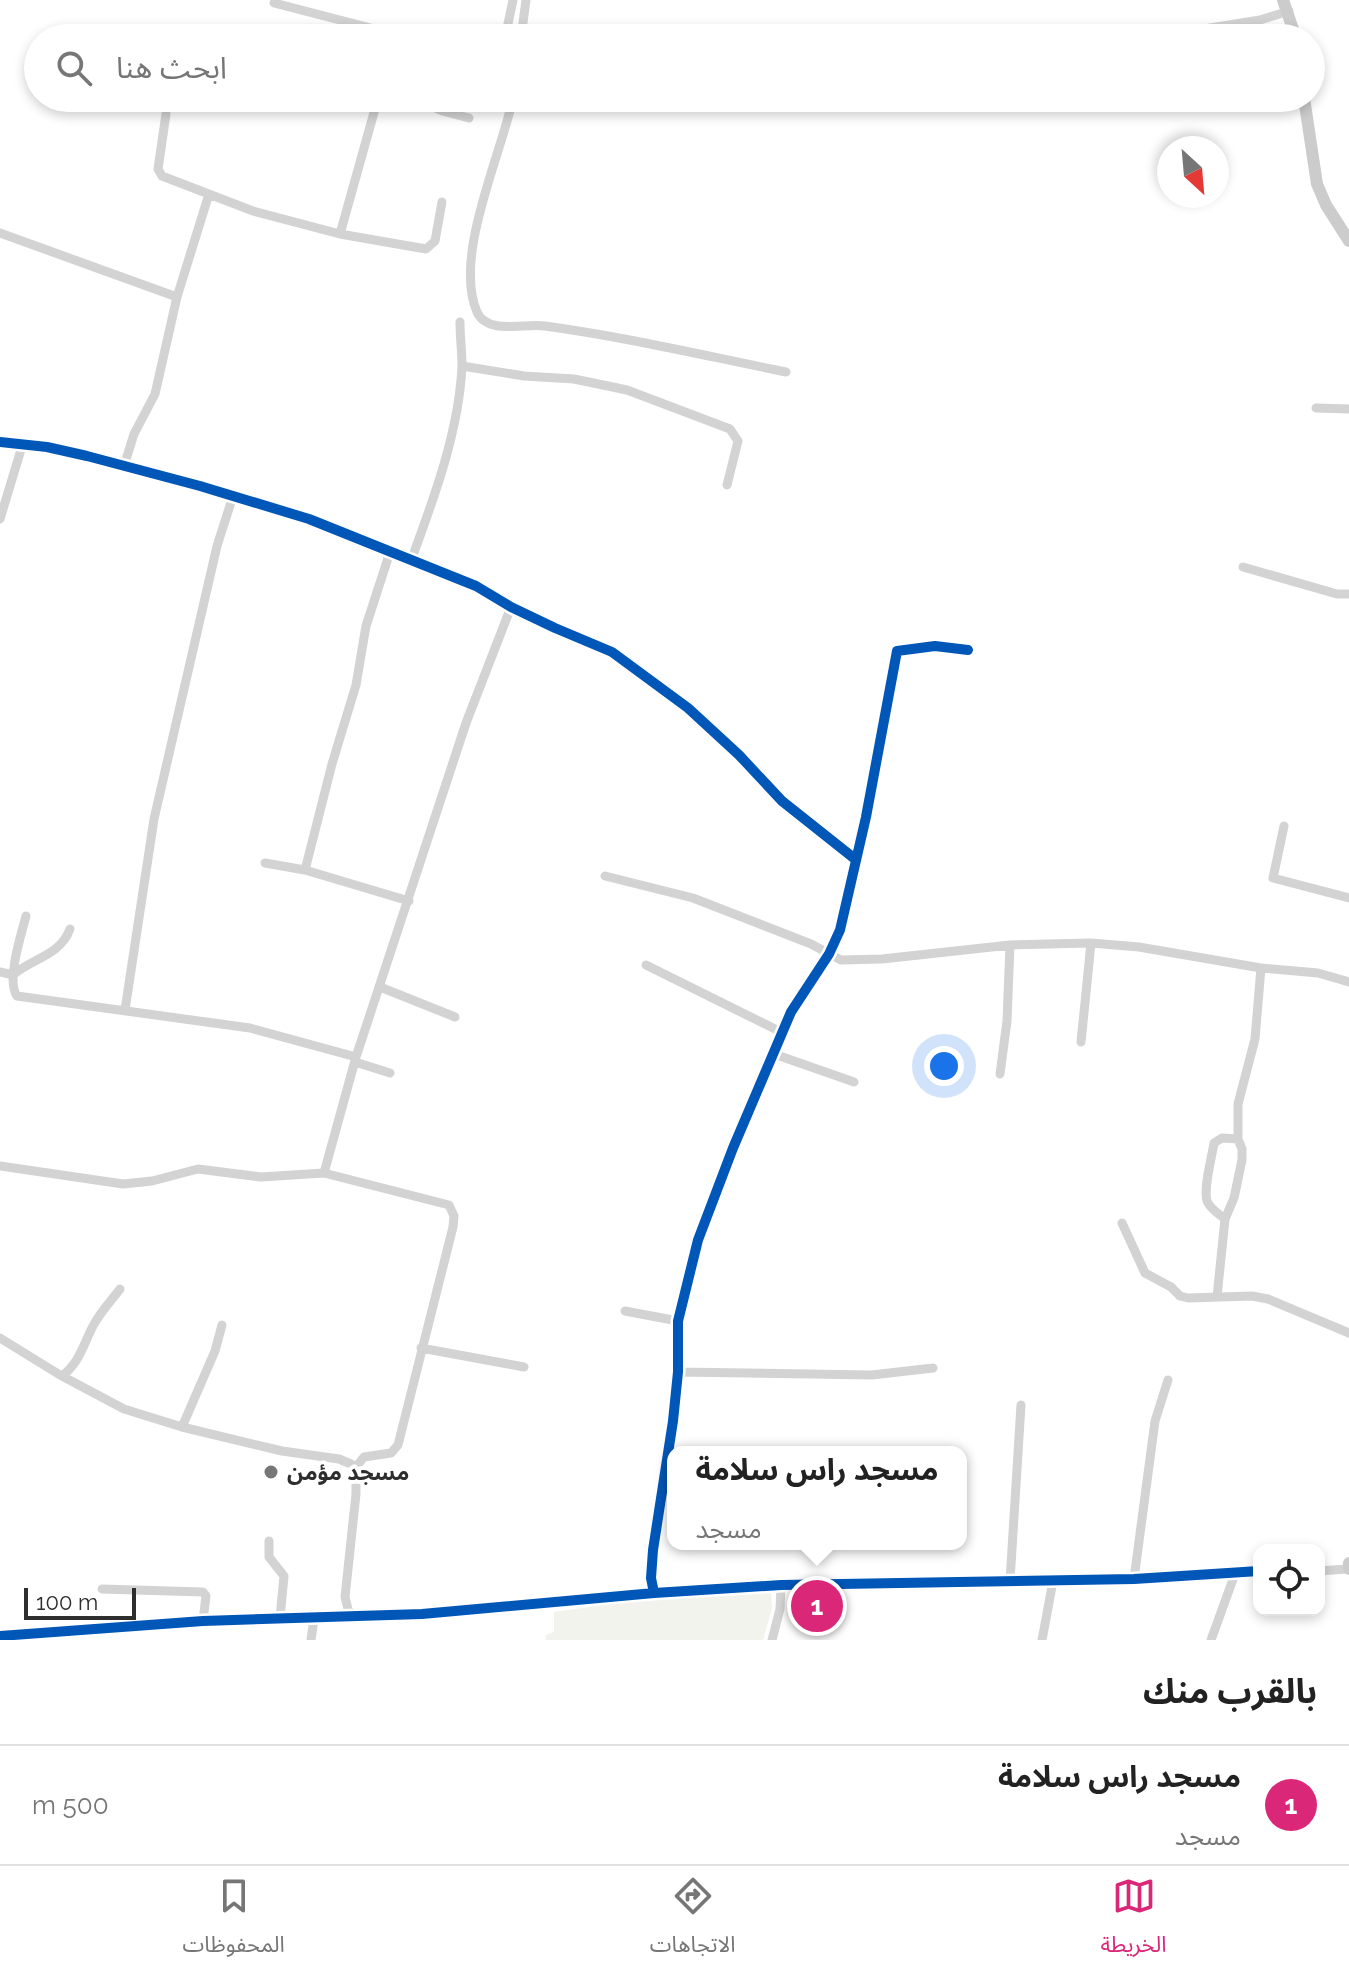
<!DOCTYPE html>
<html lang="ar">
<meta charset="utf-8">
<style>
:root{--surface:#fff;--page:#f2f2f2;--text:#222;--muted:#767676;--line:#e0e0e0;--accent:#db2777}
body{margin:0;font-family:Raleway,"Noto Sans Arabic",sans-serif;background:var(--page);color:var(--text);direction:rtl}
.controls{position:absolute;right:24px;bottom:24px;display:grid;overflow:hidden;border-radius:16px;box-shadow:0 4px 12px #0003}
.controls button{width:72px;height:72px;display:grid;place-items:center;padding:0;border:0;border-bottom:2px solid var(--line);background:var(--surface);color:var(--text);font:40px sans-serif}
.compass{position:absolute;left:1157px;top:136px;width:72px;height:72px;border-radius:50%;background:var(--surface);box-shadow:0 4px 12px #0003;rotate:154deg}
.scale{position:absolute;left:24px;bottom:20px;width:112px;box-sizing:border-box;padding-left:8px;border:4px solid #2e2e2e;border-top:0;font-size:22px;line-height:28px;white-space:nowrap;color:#2e2e2e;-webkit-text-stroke:6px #fff;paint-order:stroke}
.you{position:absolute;left:944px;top:1066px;width:28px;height:28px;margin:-20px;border:6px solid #fff;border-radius:50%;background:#1a73e8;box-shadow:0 0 0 12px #1a73e833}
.badge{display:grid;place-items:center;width:52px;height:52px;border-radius:50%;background:var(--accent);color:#fff;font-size:26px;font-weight:700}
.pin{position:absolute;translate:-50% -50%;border:4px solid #fff;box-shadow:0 2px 8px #0006}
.popup{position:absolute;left:667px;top:1446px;width:300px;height:104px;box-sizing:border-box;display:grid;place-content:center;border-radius:16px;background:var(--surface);filter:drop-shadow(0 2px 6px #0005);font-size:26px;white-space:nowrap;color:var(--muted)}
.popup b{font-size:30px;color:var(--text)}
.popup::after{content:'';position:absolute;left:50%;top:100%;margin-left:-16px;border:16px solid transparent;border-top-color:var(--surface)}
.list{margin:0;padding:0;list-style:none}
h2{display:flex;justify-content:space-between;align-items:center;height:104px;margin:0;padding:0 32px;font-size:34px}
h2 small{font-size:26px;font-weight:400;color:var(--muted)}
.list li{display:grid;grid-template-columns:52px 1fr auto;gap:24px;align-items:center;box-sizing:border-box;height:120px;padding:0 32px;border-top:2px solid var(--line)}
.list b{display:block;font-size:30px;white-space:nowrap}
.list p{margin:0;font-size:26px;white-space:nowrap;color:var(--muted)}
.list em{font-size:26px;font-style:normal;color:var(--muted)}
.icon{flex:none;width:44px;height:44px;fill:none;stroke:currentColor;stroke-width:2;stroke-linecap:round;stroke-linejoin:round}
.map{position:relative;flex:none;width:1349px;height:1640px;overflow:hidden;direction:ltr}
.search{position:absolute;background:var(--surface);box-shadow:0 4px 12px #0003;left:24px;right:24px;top:24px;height:88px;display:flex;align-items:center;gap:20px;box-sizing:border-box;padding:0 28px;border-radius:44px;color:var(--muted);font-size:30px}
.sheet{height:224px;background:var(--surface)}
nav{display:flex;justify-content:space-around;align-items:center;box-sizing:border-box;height:112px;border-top:2px solid var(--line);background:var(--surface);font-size:22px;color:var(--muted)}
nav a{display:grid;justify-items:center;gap:4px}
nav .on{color:var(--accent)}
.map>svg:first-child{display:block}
</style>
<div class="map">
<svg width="1349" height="1640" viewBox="0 0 1349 1640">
<rect width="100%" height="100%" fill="#fff"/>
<!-- green -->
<path fill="#f1f3ec" d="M771 1593 772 1608 763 1640H546V1635L554 1632V1612L625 1602Z"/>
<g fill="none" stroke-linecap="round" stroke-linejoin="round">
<!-- street -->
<path stroke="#d3d3d3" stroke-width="9" d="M274 3 386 32 394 38
M505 38 513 0
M521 38 526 0
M1148 38 1260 20 1289 11
M413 98 442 111 469 118
M513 98C501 156 453 256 477 312 487 335 525 323 545 326 626 337 706 356 786 372
M166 114 158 169 162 176 253 211 340 234 378 98
M0 233 177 297
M340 234 426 249 435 241 442 202
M462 366 524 376 574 379 627 390 730 429 738 441 727 485
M1316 408 1349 409
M0 442 47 447 87 456 200 486 309 519 476 586 511 607 555 628 612 652 688 708 739 755 782 801 855 859
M124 466 134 434 155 394 177 297 209 194
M0 519 23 443
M412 558C434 498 459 431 462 366 462 352 460 337 460 322
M1243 567 1337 594H1349
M1284 826 1273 878 1349 898
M265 863 305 870 409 901
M305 870 332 764 356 685 366 626 390 552
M605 876 693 898 811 944 841 960 882 959 1010 945 1091 943 1139 947 1261 968 1318 973 1349 982
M26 916C21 935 6 981 17 996L250 1028 356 1057
M646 965 783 1033
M0 972 13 975
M13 975C32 958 60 956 70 929
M380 987 455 1017
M125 1010 154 819 217 546 233 496
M1081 1042 1091 943
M774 1054 854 1082
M355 1062 390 1073
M1000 1074 1007 1021 1010 945
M0 1166 123 1184 152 1181 198 1169 261 1177 324 1173 449 1205 454 1216 453 1227 398 1445 391 1453 364 1457 355 1468
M324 1173 356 1057 466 723 511 607
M1225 1219C1219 1214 1210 1209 1207 1201 1203 1188 1212 1157 1214 1143L1222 1138 1238 1139
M1122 1223 1145 1273 1171 1287 1180 1296 1188 1298 1252 1296 1268 1299 1349 1333
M1217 1297 1225 1219 1234 1198 1242 1160V1149L1238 1139V1104L1255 1039 1261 968
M625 1311 678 1321
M0 1338 60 1375 124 1409 182 1427 282 1451 339 1459 351 1464 356 1474V1494L345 1597 348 1609 354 1618
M421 1348 524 1367
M678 1372 872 1375 933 1368
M62 1376C80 1362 83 1345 93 1326 100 1312 111 1301 120 1289
M182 1427 215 1351 222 1325
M269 1541V1557L284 1576 280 1618
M1319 1571 1347 1569
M1134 1579 1155 1421 1168 1380
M1010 1581 1021 1405
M102 1589 203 1592 206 1596 203 1621
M654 1593 651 1578 653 1550 673 1421 678 1372V1321L698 1240 733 1148 791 1012 829 954 840 930 866 817 897 651 935 646 968 650
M0 1636 203 1621 422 1614 654 1593 781 1585 1134 1579 1259 1571
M311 1640 314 1619
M772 1640 780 1609 781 1585
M1042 1640 1053 1581
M1211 1640 1236 1571"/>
<!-- secondary -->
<path stroke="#ccc" stroke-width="12" d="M1283 0 1296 38
M1304 98 1317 184 1326 205 1349 241
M1349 1563V1569"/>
<defs>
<path id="cycleway" d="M0 442 47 447 87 456 200 486 309 519 476 586 511 607 555 628 612 652 688 708 739 755 782 801 855 859
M654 1593 651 1578 653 1550 673 1421 678 1372V1321L698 1240 733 1148 791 1012 829 954 840 930 866 817 897 651 935 646 968 650
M0 1636 203 1621 422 1614 654 1593 781 1585 1134 1579 1259 1571"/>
</defs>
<!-- cycleway casing -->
<use href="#cycleway" stroke="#fff" stroke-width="15"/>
<!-- cycleway -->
<use href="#cycleway" stroke="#0057b8" stroke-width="10"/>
</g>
<!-- markers -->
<circle fill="#777" stroke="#fff" stroke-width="3" cx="271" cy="1472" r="8"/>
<g text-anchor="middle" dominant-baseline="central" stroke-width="8" stroke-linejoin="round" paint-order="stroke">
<!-- poi labels -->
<g font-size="22" font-weight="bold" fill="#2e2e2e" stroke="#fff" text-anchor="start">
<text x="287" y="1472">مسجد مؤمن</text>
</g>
</g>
</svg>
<div class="controls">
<button><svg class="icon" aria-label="locate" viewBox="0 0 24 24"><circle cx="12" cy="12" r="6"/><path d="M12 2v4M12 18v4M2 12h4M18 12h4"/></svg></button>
</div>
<svg class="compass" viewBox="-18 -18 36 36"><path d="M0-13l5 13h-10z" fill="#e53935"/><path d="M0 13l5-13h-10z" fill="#767676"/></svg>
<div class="scale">100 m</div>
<div class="you"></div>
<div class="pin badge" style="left:817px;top:1606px">1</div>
<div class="popup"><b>مسجد راس سلامة</b>مسجد</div>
<div class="search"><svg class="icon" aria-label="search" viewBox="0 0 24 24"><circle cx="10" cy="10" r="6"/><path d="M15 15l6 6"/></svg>ابحث هنا</div>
</div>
<section class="sheet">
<h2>بالقرب منك<small></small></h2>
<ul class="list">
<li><span class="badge">1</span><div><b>مسجد راس سلامة</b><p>مسجد</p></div><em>500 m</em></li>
</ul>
</section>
<nav>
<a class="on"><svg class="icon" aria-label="map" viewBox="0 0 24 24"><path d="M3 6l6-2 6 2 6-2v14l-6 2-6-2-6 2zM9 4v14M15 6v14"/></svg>الخريطة</a>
<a><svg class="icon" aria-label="directions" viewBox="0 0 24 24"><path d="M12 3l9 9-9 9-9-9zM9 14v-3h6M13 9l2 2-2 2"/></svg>الاتجاهات</a>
<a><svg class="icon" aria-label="saved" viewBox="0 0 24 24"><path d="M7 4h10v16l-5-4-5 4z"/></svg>المحفوظات</a>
</nav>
